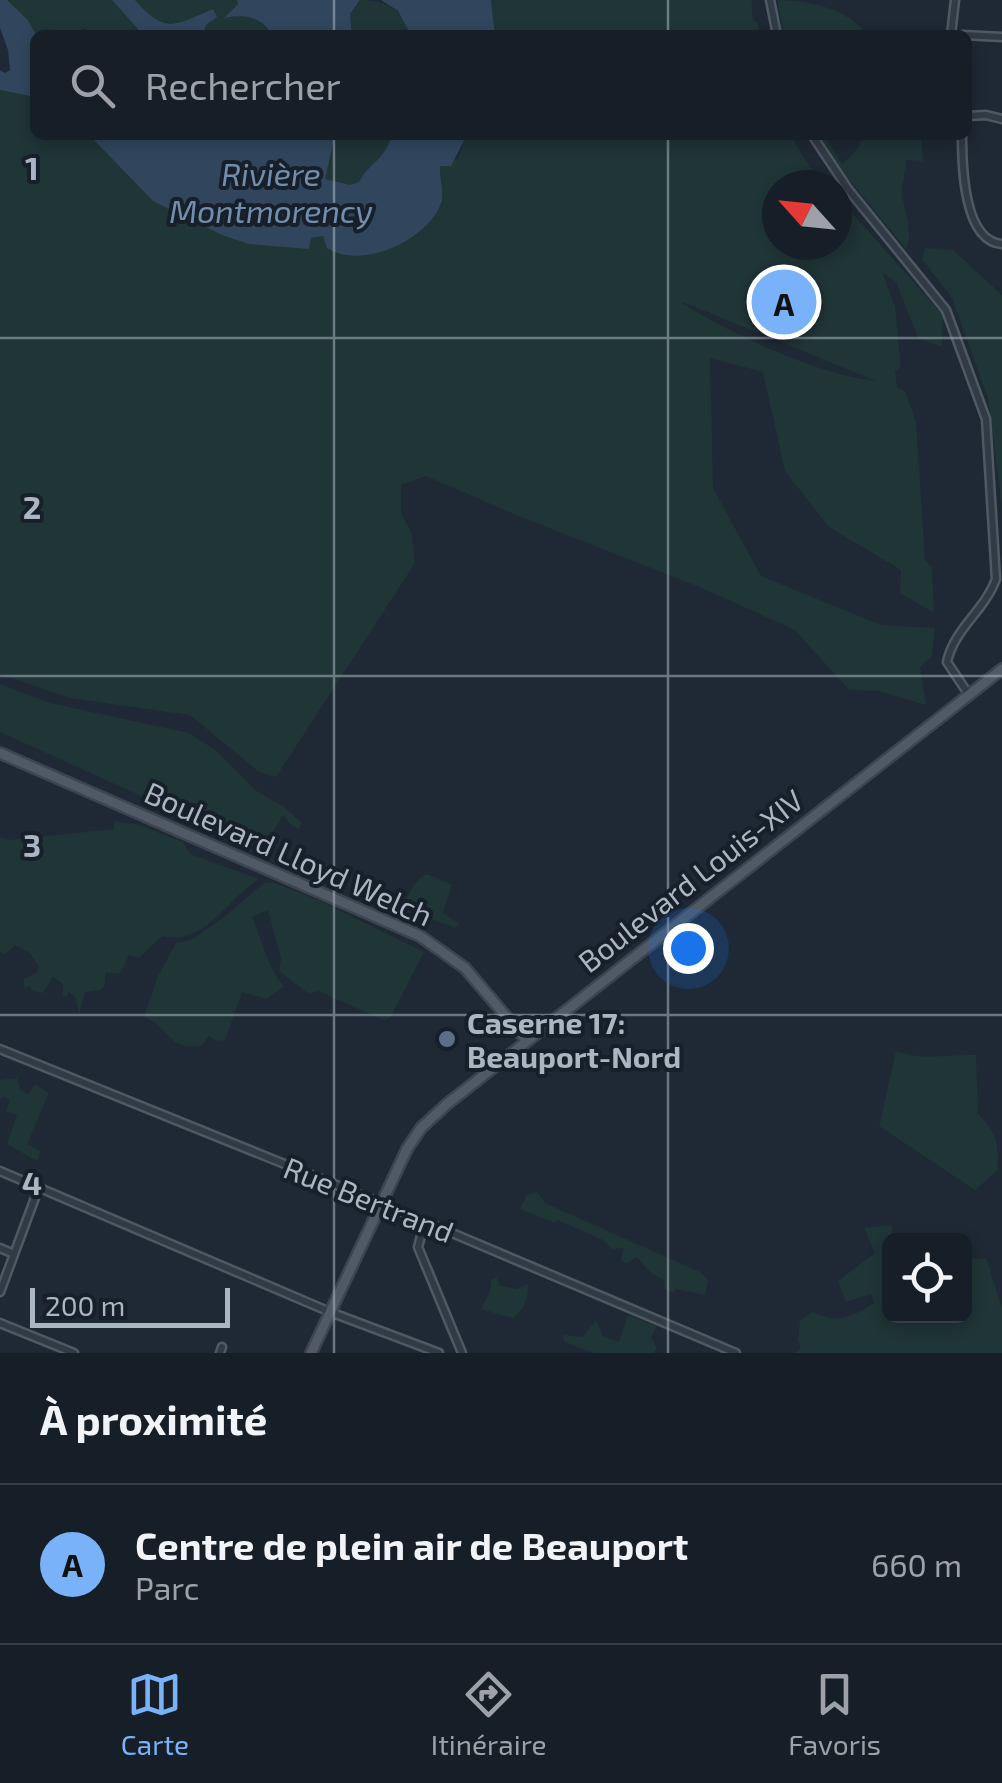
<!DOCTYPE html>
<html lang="fr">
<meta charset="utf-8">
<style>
:root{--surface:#161f28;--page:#232c34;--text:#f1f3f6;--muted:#9ea2a8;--line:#353d45;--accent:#7ab2f9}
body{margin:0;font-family:"Exo 2",sans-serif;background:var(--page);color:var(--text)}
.controls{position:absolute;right:30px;bottom:30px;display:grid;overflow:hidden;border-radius:15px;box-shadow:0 5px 15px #0003}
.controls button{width:90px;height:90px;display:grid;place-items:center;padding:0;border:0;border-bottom:2px solid var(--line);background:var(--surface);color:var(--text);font:50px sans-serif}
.compass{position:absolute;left:762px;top:170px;width:90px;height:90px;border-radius:50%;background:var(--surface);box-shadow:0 5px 15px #0003;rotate:297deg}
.scale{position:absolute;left:30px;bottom:25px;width:200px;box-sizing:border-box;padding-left:10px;border:5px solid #abb6c3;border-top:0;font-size:28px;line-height:35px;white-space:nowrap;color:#abb6c3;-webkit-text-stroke:8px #17202a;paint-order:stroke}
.you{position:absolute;left:688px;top:948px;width:35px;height:35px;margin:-25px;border:8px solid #fff;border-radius:50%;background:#1a73e8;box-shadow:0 0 0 15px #1a73e833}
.badge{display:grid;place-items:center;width:65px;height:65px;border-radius:50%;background:var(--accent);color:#111;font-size:32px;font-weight:700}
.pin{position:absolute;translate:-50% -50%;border:5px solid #fff;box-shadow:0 2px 10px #0006}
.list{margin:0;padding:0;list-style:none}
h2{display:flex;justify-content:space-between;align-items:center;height:130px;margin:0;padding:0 40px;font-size:42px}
h2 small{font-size:32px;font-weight:400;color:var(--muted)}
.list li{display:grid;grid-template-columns:65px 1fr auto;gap:30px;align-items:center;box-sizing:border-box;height:160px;padding:0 40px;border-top:2px solid var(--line)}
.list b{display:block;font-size:38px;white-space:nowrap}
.list p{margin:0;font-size:32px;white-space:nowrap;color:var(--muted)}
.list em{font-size:32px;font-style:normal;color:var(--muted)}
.icon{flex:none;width:55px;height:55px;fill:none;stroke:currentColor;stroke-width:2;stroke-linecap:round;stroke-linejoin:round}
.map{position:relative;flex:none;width:1002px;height:1353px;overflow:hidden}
.search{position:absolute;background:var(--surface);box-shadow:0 5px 15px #0003;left:30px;right:30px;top:30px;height:110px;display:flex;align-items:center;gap:25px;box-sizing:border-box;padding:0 35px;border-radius:15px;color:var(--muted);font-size:38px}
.sheet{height:290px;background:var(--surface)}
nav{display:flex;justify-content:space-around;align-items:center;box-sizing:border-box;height:140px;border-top:2px solid var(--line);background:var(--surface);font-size:28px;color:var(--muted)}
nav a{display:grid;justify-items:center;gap:5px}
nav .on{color:var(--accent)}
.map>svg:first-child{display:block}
</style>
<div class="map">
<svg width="1002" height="1353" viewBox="0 0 1002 1353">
<rect width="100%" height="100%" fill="#1e2935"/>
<!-- green -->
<path fill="#203536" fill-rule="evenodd" d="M7 0H112L143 35H85L86 28 69 35 59 30 55 35H36L28 20Z
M135 0H237L238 4 226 17C245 14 263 17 272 35H203L206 25C167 19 165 34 135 0Z
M360 0C387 0 401 9 411 35H352L350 14Z
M491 0H751L753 20 757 22 760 35H495Z
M777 0C807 0 849 8 867 35H784Z
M0 90 35 97V135H89L153 201 309 248 311 238 323 236 326 241C388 246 399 257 442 205L440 166 458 158 467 135H790L813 172 828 185H777V245H837V196L943 315 942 347 918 338 896 282 882 272 895 306 901 367 895 371 897 388 905 391 916 422 925 560 932 567 934 613 900 593 901 570 829 527 785 471 763 372 710 358 713 488 761 576 881 625 935 628 932 656 920 667 926 705 879 691 849 690 795 630 697 586 516 515 426 476 401 485V513L412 534 415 563 276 777 259 772 190 715 70 698 0 674ZM682 303 683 302 876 381C815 374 735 336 682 303Z
M335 135H392C382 164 371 160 359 182L351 185 324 180Z
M817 135H825L842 165 859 147 862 135H921L923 161 906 160C906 172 902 182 902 193 904 212 914 231 906 249L821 146Z
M925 248 953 250 1002 295V506L988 398 952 298 922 259Z
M0 684 50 703 189 733 215 750 255 790 284 807 302 823 299 829 292 826 283 815 268 840 274 849 252 846 0 732Z
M114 821 139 825 183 842 190 854 259 879C227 898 204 947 162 936L139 958 129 955 120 974 105 972V985L100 990 85 992 79 1015 76 999 69 991 66 997 63 996V984L53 977 43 993 32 991 30 986 24 988V979L37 972 39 967 30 953 15 945 5 954 0 952V837L9 840 114 829Z
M427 874 452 885 443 913 459 924 455 928 405 908C407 895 415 879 427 874Z
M272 882 318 900 424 952 390 1018 384 1020 318 991 309 994 279 971 281 959 268 910 252 917C263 941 267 968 284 986L267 999 242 992 225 1040 217 1041 209 1036 202 1045C169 1053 168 1025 144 1017L158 976 176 943 193 939 223 918 264 883Z
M896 1051C921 1061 948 1054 976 1055L978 1114C996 1130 1000 1148 997 1171L975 1190 879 1126Z
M17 1078 20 1090 29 1094 35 1084 49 1093 27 1144 41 1151 37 1161 7 1144 17 1115 6 1111 10 1100 2 1097 0 1100V1080Z
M537 1192 545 1203 700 1272 708 1280 705 1295 676 1289 673 1293 665 1289 664 1280 651 1273 637 1257 626 1264 621 1259 624 1248 612 1249 603 1240 558 1220 555 1223 520 1209 527 1195Z
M892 1225 890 1316H964L965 1260 986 1258 1002 1308V1353H795L801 1348 798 1340 800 1321 812 1312C837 1324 851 1318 874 1303L871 1294 846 1302 838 1281 875 1253 864 1228Z
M496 1277 501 1286 517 1289 528 1284C528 1297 525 1310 513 1318L481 1309 490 1292 491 1280Z
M628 1315 657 1326 651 1338 657 1347 654 1353H593L563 1341 564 1335 583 1337 596 1320 603 1336 619 1342Z"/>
<!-- water -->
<path fill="#31465d" d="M0 0H7L28 20 36 35 35 97 0 90V70L5 73 10 70 8 50 0 28Z
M112 0H135C165 34 174 26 213 9L217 17 206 25 203 35H143Z
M237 0H360L350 14 352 35H272C262 16 243 14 224 18L238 4Z
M381 0H491L495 35H411L398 11Z
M89 135H335L325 179 350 185 359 182C371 160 382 164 392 135H467L451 166H440C439 178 445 194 441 204 425 242 361 270 327 248L323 236 311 238 309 249 249 244 222 235 153 201Z"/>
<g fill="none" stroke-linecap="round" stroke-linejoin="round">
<defs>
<path id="minor" d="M770 0 777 35
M951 35 955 0
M963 35 1002 37
M967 116 986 115 1002 119
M812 135 848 189 946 310 986 419 996 579C985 610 954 629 947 662L969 695
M962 135C962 164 963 241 1002 244
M0 1049 381 1203 736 1353
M0 1171 330 1312 439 1353
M425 1221 418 1247 462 1353
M0 1248 14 1254
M0 1292 39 1187
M0 1323 74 1353
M220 1353 222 1347"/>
<path id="major" d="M0 753 420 936 465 968 527 1041
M311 1353 407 1149 421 1128 447 1104 1002 669"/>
</defs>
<!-- minor casing -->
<use href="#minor" stroke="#4f5964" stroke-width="11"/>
<!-- major casing -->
<use href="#major" stroke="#3b444f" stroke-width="14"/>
<!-- minor -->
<use href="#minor" stroke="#313b46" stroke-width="6"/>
<!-- major -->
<use href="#major" stroke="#4f5a66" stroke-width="9"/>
</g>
<!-- grid -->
<path fill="none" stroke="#abb6c3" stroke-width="2.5" stroke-opacity="0.55" d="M334 0V35M668 0V35M334 135V1353M668 135V1353M0 338H1002M0 676H1002M0 1015H1002"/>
<!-- markers -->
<circle fill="#5c6f8a" stroke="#17202a" stroke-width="4" cx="447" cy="1039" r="10"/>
<g text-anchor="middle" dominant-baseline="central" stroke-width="8" stroke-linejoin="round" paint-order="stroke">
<!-- street labels -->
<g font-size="30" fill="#abb6c3" stroke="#17202a">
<text transform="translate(289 853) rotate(24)">Boulevard Lloyd Welch</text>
<text transform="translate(690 880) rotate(-38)">Boulevard Louis-XIV</text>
<text transform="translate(369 1199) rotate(22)">Rue Bertrand</text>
</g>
<!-- poi labels -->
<g font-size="30" font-weight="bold" fill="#abb6c3" stroke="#17202a" text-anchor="start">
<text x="467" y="1022">Caserne 17:<tspan x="467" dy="34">Beauport-Nord</tspan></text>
</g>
<!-- water labels -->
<g font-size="32" font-style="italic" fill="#738eac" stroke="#17202a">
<text x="271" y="173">Rivière<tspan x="271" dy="37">Montmorency</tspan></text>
</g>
</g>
<g font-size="32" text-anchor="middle" font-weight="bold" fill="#abb6c3" stroke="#17202a" stroke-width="8" stroke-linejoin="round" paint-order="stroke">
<text x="32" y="180">1</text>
<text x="32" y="519">2</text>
<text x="32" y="857">3</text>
<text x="32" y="1195">4</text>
</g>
</svg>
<div class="controls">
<button><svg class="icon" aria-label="locate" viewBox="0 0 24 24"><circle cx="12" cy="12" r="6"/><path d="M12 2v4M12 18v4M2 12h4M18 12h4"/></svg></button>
</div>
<svg class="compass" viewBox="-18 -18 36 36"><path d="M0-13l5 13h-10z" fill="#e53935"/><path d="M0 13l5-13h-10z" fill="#9ea2a8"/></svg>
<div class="scale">200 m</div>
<div class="you"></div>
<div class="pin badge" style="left:784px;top:302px">A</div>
<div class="search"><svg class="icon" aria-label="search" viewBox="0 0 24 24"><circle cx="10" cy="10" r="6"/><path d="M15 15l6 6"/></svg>Rechercher</div>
</div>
<section class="sheet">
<h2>À proximité<small></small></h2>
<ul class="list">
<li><span class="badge">A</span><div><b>Centre de plein air de Beauport</b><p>Parc</p></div><em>660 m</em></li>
</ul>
</section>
<nav>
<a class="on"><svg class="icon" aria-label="map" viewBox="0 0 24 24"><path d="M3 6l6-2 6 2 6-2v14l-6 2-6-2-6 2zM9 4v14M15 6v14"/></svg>Carte</a>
<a><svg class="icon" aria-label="directions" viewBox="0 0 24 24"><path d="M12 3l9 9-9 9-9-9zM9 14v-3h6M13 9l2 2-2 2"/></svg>Itinéraire</a>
<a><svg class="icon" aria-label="saved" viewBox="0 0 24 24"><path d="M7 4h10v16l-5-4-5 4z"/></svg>Favoris</a>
</nav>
